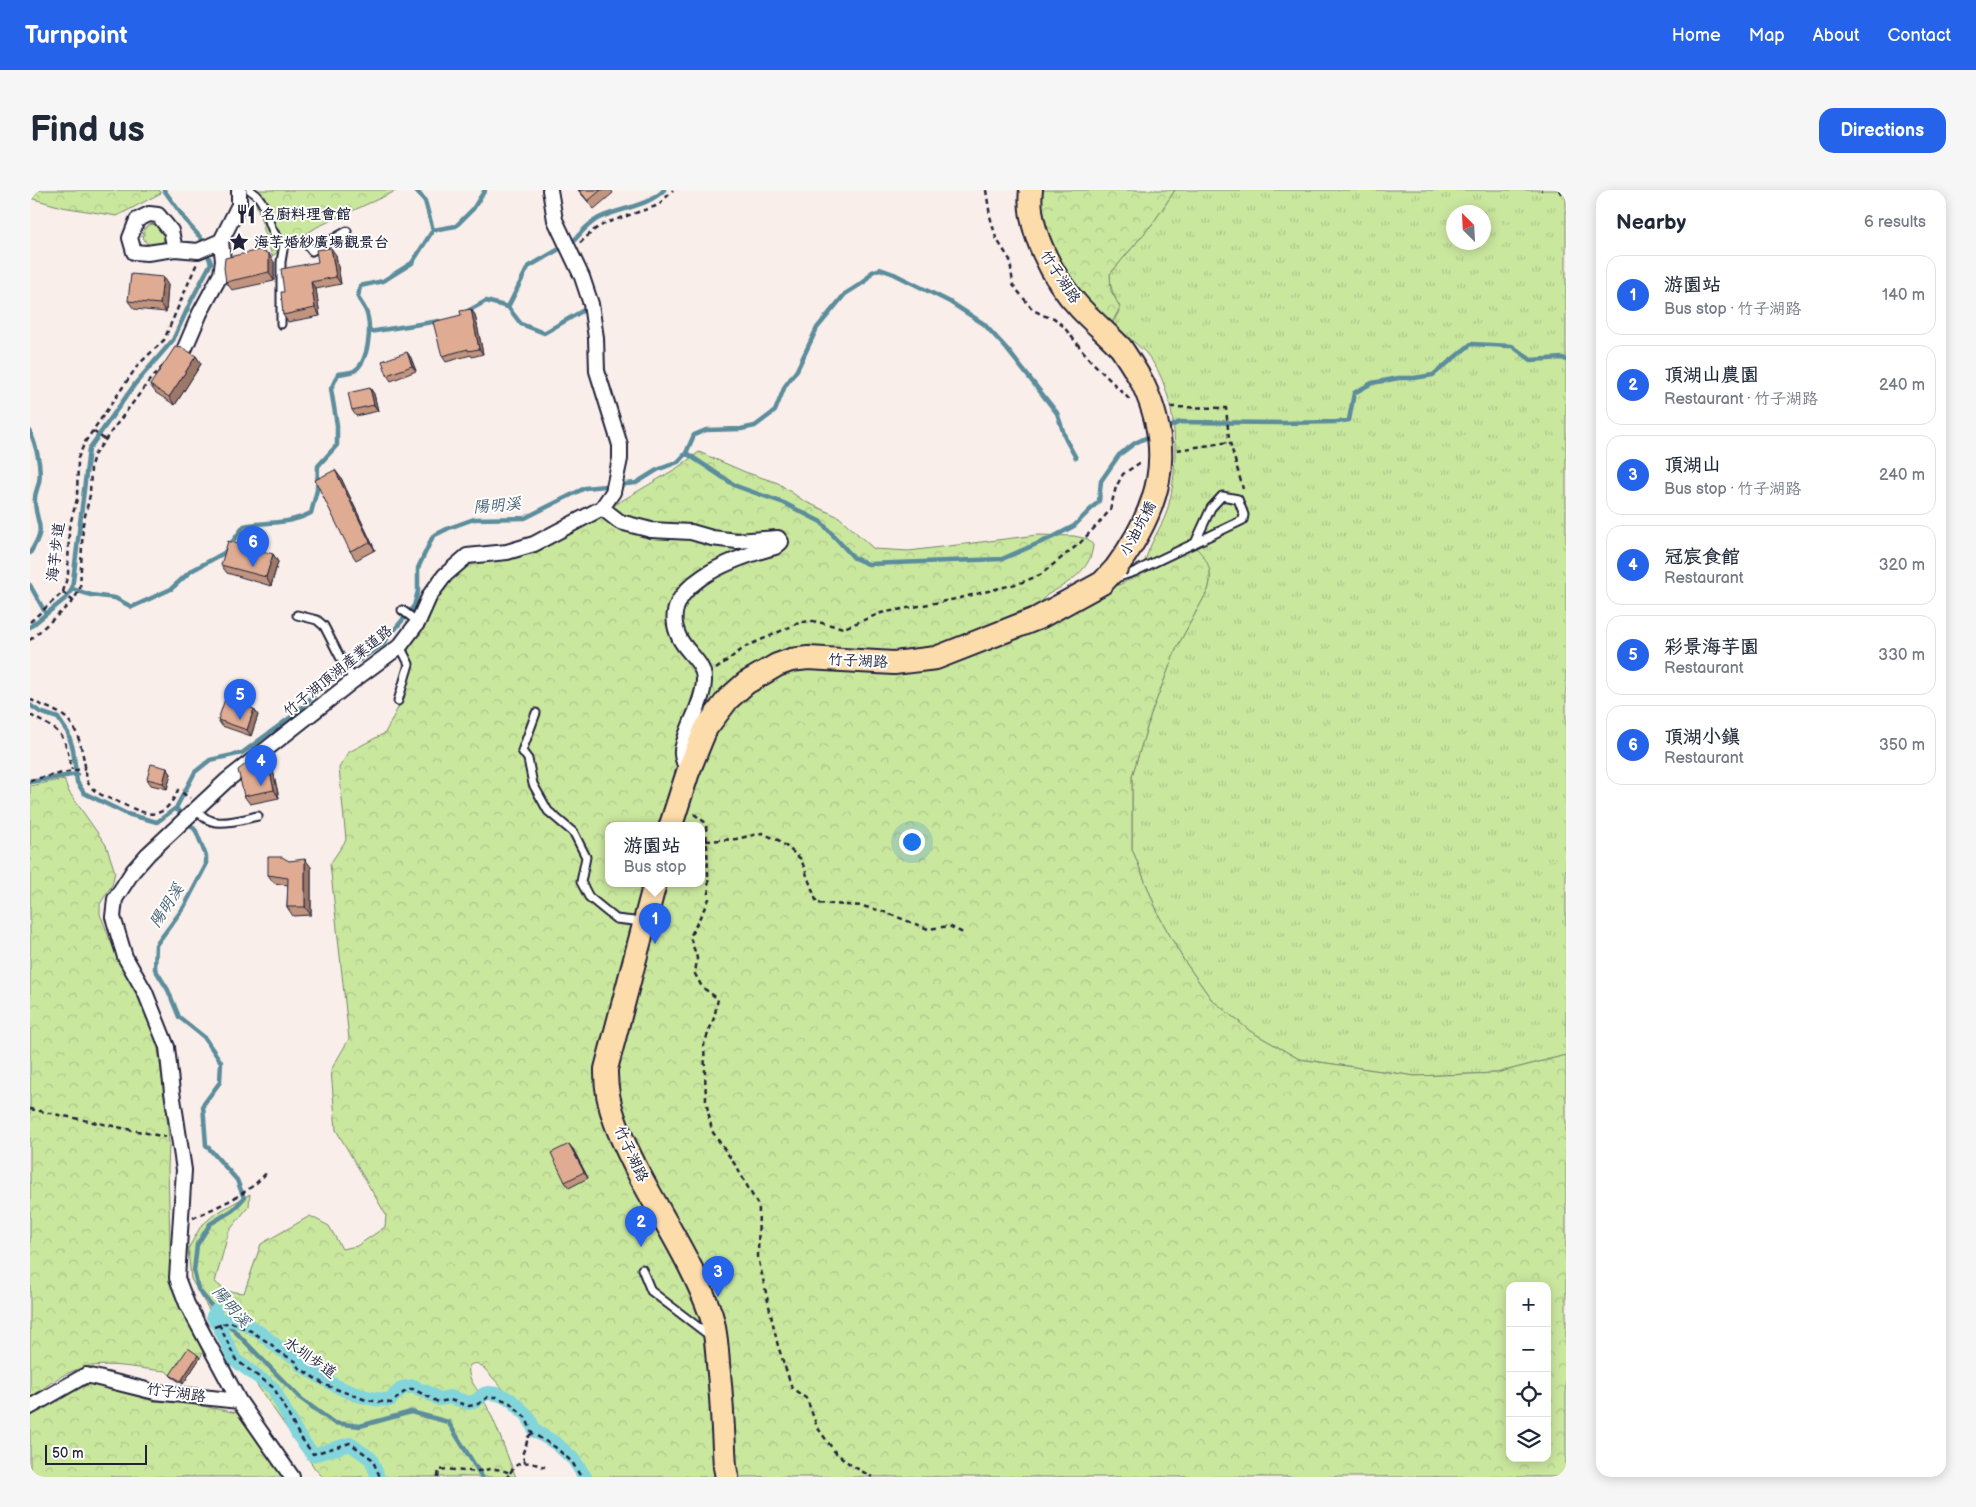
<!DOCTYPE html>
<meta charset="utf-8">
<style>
:root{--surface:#fff;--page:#f6f6f7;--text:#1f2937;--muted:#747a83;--line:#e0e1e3;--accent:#2563eb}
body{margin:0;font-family:"Balsamiq Sans","LXGW WenKai TC",sans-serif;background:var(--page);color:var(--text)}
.controls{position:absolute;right:15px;bottom:15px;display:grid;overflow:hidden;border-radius:10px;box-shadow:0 2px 12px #0003}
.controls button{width:45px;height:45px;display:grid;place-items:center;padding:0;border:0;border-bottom:1px solid var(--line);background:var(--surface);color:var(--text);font:25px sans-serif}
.compass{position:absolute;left:1416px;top:15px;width:45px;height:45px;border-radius:50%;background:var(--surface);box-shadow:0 2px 12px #0003;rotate:336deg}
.scale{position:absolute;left:15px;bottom:12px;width:102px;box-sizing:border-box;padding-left:5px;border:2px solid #22223b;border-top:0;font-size:14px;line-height:18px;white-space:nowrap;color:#22223b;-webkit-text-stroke:4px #fff;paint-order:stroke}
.you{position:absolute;left:881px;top:651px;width:18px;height:18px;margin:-12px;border:4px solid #fff;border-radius:50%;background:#1a73e8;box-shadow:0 0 0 8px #1a73e833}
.badge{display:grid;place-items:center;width:32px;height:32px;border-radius:50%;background:var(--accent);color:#fff;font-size:16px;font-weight:700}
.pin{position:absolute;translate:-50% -41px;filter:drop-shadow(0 1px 2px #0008)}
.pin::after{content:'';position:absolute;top:26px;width:18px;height:15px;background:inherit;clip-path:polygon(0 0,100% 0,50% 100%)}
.popup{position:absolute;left:575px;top:632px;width:100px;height:65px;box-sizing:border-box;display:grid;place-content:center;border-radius:10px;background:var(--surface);filter:drop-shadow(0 1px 4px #0005);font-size:16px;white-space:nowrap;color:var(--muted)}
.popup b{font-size:19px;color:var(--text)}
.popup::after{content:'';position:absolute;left:50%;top:100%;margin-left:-10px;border:10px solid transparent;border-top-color:var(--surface)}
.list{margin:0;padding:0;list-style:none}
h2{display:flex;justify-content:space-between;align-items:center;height:65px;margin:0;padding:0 20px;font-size:21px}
h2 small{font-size:16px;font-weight:400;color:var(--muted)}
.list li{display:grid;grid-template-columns:32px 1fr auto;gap:15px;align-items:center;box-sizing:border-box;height:80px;margin:0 10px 10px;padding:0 10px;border:1px solid var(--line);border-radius:15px}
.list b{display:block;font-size:19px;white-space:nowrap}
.list p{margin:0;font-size:16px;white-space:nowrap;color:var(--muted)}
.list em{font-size:16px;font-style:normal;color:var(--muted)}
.icon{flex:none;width:28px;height:28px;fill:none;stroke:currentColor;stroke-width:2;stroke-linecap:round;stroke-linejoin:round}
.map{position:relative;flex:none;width:1536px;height:1287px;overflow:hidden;border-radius:15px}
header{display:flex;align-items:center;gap:30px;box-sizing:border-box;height:70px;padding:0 25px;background:var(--accent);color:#fff}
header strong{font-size:24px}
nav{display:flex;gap:28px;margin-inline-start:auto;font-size:18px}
.intro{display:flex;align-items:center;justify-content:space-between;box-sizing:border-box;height:120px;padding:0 30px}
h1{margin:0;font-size:35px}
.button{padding:12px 22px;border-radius:15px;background:var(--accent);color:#fff;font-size:18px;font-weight:700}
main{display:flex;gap:30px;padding:0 30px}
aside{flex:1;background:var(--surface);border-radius:15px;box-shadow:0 2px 12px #0003}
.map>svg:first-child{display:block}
</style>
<header>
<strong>Turnpoint</strong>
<nav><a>Home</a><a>Map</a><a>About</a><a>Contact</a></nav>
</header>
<div class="intro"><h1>Find us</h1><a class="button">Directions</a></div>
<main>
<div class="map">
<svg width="1536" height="1287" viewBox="0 0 1536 1287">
<defs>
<pattern id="grass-tufts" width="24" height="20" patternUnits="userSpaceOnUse" patternTransform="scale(1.25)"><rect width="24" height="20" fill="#cae79e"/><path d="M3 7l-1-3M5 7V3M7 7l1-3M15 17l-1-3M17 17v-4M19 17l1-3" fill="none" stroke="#adc689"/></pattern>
<pattern id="forest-crowns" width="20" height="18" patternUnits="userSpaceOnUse" patternTransform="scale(1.25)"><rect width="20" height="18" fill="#cae79e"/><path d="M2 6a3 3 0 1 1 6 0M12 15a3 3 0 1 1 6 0" fill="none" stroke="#adc689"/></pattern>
</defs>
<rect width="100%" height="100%" fill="#f9eee9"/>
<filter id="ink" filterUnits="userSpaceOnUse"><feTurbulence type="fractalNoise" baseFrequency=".02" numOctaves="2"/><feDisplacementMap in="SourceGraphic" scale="10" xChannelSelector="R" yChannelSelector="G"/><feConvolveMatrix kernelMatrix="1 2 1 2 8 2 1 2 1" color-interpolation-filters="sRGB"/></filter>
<g filter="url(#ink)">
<!-- grass -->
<path fill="url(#grass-tufts)" stroke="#76846c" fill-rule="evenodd" d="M1145 0H1536V865L1467 883 1385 886 1269 869 1220 841 1181 809 1153 769 1129 726 1102 659V586L1122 521 1147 457 1178 400C1184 380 1177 374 1166 358L1110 384C1114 374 1117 364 1121 355 1125 345 1132 335 1136 324 1151 280 1149 200 1116 163 1105 152 1093 143 1082 133L1089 122C1088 108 1078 99 1080 84L1123 33ZM1424 22H1454V52H1424Z
M113 45a11 11 0 1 1 22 0a11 11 0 1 1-22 0Z"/>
<!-- forest -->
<path fill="url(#forest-crowns)" stroke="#76846c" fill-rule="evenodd" d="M0 0H129L131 3 87 26 32 17 0 8Z
M222 0H368L287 37 242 66Z
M1011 0H1145L1123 33 1080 84 1081 101 1090 117 1082 133 1058 113 1023 62 1010 30Z
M669 262 715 282 748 293 774 311 809 327 844 359 879 361 1007 345 1044 346 1058 349 1063 355C1061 381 1038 393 1017 405L1013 409 1014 416 1074 402 1166 358C1179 370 1183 383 1178 400L1147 457 1122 521 1102 586V659L1129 726 1153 769 1181 809 1220 841 1269 869 1385 886 1467 883 1536 865V1287H562L553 1274 503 1232 453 1177C447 1173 445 1172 439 1176 437 1187 444 1195 450 1204 466 1230 474 1259 486 1287H293L286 1280 202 1159 161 1089 158 1059 171 1036 185 1024 220 1004 219 1016 199 1041 185 1092 196 1101 214 1103 231 1054 280 1026 299 1036 312 1059 327 1056 355 1037 356 1025 306 940 301 880 319 849 300 674 316 650 309 578 319 562 355 543 372 510 379 455 405 410 421 389 436 375 477 368 566 326 647 278ZM579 635H671V693H579ZM1480 1096H1517V1268H1480Z
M34 589 39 602 76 655 85 682 82 695 70 714V724L83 757 117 826 128 858 137 925 139 954 138 979 141 1089 146 1108 173 1162 170 1168 160 1161 142 1187 136 1181C107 1179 71 1169 43 1181 27 1187 14 1198 0 1208V596Z
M63 1194 123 1211 158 1213 207 1223 254 1287H0V1227C20 1213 38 1198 63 1194Z"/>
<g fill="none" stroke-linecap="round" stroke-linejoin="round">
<!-- stream -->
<path stroke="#5c8d9c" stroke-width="4.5" d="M403 40 426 36 443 19 455 0
M541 54C549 45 557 34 569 28 590 18 617 17 634 0
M478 117 498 77 531 58
M438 121 456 111 478 117 491 134 514 143 554 120
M339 142 409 131
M1133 240 1150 232 1253 233 1307 232 1319 230 1324 203 1342 193 1369 188H1384L1403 185 1441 154 1482 156 1501 170 1533 168 1536 170
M0 241C6 256 12 275 9 292 8 298 4 304 5 311 6 338 18 334 0 363
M656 263 706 296 754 313 791 332 824 368 838 374 972 369 1023 347 1044 336 1069 311 1071 291 1089 265 1105 253 1122 245
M0 395 16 424
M42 399 61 405 85 408 102 417 141 399 161 381 194 363 214 336C239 331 258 335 281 323L287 300 288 276 307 255V235L301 199 308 184C312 183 320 183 324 181 339 172 342 136 336 121 334 116 330 112 328 107L330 96 353 91 382 73 403 40 395 11 386 0
M0 437 36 408 42 399 59 259 105 194 143 150 162 109 181 73 171 48 160 36 134 0
M0 515 10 522 28 528 38 543 43 559 47 592 54 603 97 624 127 632 146 618
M0 592 47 584
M452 1287 418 1232 381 1222 330 1236 304 1233 270 1208 187 1123 168 1099 164 1081 167 1055 180 1034 203 1020 214 1008 207 990 176 955 173 915 190 892 191 872 174 847 149 827 138 800 125 779 126 755 154 717 176 675V666L166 641 146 618 165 582 180 570 212 563 265 524 307 482 331 469 352 455 384 416 388 401V378L403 346 419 338 444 329 495 328 555 298 606 293 627 280 648 272 656 263 664 245 676 240 711 239 725 236 745 221 755 196 767 180 787 138 815 104 834 92 842 82 850 79 864 84 920 112 954 134 976 158 1027 223 1036 250 1046 268"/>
<!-- canal -->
<path stroke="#83d5dc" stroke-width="14" d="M186 1121 183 1126 187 1134
M194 1130C214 1127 234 1146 249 1158 255 1163 263 1166 270 1170L271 1175C297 1192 328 1211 360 1210L372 1198 384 1196 389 1200 395 1201 409 1209 420 1207 439 1213 446 1211 454 1204 458 1203 468 1204 481 1210 498 1226 505 1241 527 1254 544 1270 555 1287
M189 1136 205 1170 243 1198 268 1245 283 1265 320 1254 341 1269 348 1287"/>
<defs>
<path id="lane" d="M220 0C223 2 227 5 229 8 240 21 236 40 254 54L275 52 282 61 317 41
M251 134V72L254 54
M1086 388 1104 382 1213 330 1214 325 1208 309 1192 306 1181 318 1165 353
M372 420 388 432
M267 425 287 430 294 436 312 471 324 490
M368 511 379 474 370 456
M506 523 492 561 498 569 503 594 518 621 544 643 556 667 551 692 559 707 586 729 613 732
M167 619C179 641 208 630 228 626
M612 1079 621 1101 680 1146"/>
<path id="street" d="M191 51 209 15V0
M145 59 141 41 128 25 119 24 107 30 100 48 104 62 117 63 145 59 168 61 191 51
M155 158 170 123 191 84 193 71 191 51
M572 318 590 332 621 340 661 342 682 348 707 351 748 348 751 352 745 357C708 367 622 395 650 449 657 463 675 473 674 491 673 511 661 530 655 549 654 553 651 559 652 564 652 570 656 576 658 582
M0 1217 56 1185 125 1202 209 1211
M262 1287 209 1211 157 1114 147 1088 154 980 142 902 137 857 115 802 95 767 83 727 85 709 103 681 118 664 196 591 324 490 370 456 388 432 400 405 415 385 437 366 477 362 504 354 572 318 583 302 590 269V255L567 181 566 148 561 114 552 87 525 30 520 0"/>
<path id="primary" d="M1001 0C996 38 1024 91 1050 118 1063 132 1078 144 1091 158
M641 635 658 582 676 538 698 509 716 493 747 475 761 470 778 468 864 473 906 468 1008 428 1072 393 1086 378
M625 693 576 879C575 916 591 948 607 980 632 1028 663 1074 681 1125 686 1141 687 1158 688 1174 692 1208 693 1242 695 1277L697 1287"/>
</defs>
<!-- lane casing -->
<use href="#lane" stroke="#22223b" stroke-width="11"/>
<!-- street casing -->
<use href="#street" stroke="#22223b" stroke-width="18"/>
<!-- primary casing -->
<use href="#primary" stroke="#22223b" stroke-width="26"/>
<!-- path -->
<path stroke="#22223b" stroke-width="2.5" stroke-dasharray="5 4" stroke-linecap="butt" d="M956 0 960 26 966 48 980 70 983 95 1003 120 1015 126 1024 128 1033 136 1061 171 1100 210
M1511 0H1512
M1529 0 1532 5 1536 4
M550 53 564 40 576 33 629 15 643 0
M1140 217 1196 218 1199 249 1213 299
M63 241 74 249
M1147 260 1200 252
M33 402 38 384 39 338 47 309 48 268 55 252 108 175 134 150 167 73
M33 402 43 411
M0 432 33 402
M0 450 43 411 50 399 53 334 60 305 61 276 64 265 119 191 133 176
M686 479 715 457 771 432 783 431 814 438 851 423 926 409 990 393 1010 385 1050 353 1069 333 1080 320 1086 297 1093 284 1111 272
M0 509C12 517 27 519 37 529 49 541 52 560 55 576 57 584 55 591 61 597 68 605 79 608 88 612 116 624 132 635 148 600L160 608
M0 525C35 544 33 541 42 580
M0 590 56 578
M664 624 676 633 679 709 660 747 667 768 665 784 672 797 688 809 684 828 674 854 676 911 682 941 706 976 729 1017 728 1067 748 1156 762 1198 777 1209 787 1237 805 1262 821 1275 842 1287
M676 651 706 649 732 643 750 651 771 669 787 713 832 716 852 721 898 739 919 736 933 743
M0 919 136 947
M163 1028C190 1015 218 1005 237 982
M189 1134 206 1170 244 1198 269 1245 283 1264 320 1253 342 1269 350 1287
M184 1137 200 1132 221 1141 242 1155 247 1161 267 1172 268 1177 295 1195 336 1210 361 1213 378 1199H383L408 1212 420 1210 439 1216 448 1214 458 1207H467L480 1213 496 1228 502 1243 525 1257 542 1272 551 1287
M495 1272 492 1265 497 1252 496 1249 502 1243
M480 1283C489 1267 500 1273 515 1277
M408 1287 409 1280C420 1278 427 1281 437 1281 456 1283 458 1274 480 1283L477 1287"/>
<!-- lane -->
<use href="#lane" stroke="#fff" stroke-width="7"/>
<!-- street -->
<use href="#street" stroke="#fff" stroke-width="14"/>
<!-- primary -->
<use href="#primary" stroke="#fddcac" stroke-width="22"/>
<defs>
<path id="primary-bridge" d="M1086 378C1129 319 1146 264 1113 194 1107 182 1099 170 1091 158"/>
</defs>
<!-- primary-bridge casing -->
<use href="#primary-bridge" stroke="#22223b" stroke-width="26" stroke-linecap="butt"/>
<!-- primary-bridge -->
<use href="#primary-bridge" stroke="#fddcac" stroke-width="22"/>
</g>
<!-- wall -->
<path fill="#c0947e" stroke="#22223b" d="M548 0H581L583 3 564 19Z
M306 65 311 94 286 99 290 126 258 132 253 125 254 102 288 72Z
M244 72V91L202 100 196 92Z
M138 95 136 122 104 119 98 111Z
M441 119 445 125 453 164 442 167 441 165 416 172 412 166 431 125Z
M377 162 381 168 386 181 361 191 357 185Z
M166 166 171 174 145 215 126 203 120 195Z
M340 198 344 204 348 221 326 226 322 220Z
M311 288 345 360 326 370 320 361Z
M243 364 248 372 241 396 197 383 191 375Z
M228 525 221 546 192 536 188 530Z
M235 559 240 567 249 608 220 614 214 606Z
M137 578 141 584 137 599 121 595 117 589Z
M259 671 281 677V725L263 726 257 717 258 695 244 693 238 685Z
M543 959 558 988 539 998 535 992Z
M170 1168 153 1194 142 1187 140 1185Z"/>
<!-- shaded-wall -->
<path fill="#9c7867" stroke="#22223b" d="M301 58 306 65 311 94 306 87Z
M239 64 244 72V91L239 82Z
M133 87 138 95 136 122 130 114Z
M281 92 286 99 290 126 285 118Z
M441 119 445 125 453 164 449 159Z
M377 162 381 168 386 181 382 176Z
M166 166 171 174 145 215 139 207Z
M340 198 344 204 348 221 344 215Z
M305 280 311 288 345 360 340 352Z
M243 364 248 372 241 396 236 387Z
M224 519 228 525 221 546 217 540Z
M235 559 240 567 249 608 244 600Z
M137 578 141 584 137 599 133 593Z
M275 669 281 677V725L275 717Z
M539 954 543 959 558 988 554 982Z
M168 1165 170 1168 153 1194 151 1191Z"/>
<!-- building -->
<path fill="#dfac93" stroke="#22223b" d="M549 0H571L558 11Z
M301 58 306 87 281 92 285 118 253 125 251 102H254L251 79 288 72 286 60Z
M229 60 239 64V82L196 92 194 78 195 68Z
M101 84 133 87 130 114 98 111Z
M441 119 449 159 438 161V159L412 166 403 132 431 125 430 121Z
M145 157 153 158 166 166 139 207 120 195Z
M377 162 382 176 357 185 352 171Z
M340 198 344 215 322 220 318 203Z
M305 280 340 352 320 361 285 290Z
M198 351 243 364 236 387 191 375Z
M195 509 224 519 217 540 188 530Z
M235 559 244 600 214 606 208 580Z
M121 574 137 578 133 593 117 589Z
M238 667H252L259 671 275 669V717H257L258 688 238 685Z
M539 954 554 982 535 992 521 963Z
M158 1158 168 1165 151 1191 140 1185Z"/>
</g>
<!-- icons -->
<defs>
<symbol id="restaurant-bare" viewBox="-9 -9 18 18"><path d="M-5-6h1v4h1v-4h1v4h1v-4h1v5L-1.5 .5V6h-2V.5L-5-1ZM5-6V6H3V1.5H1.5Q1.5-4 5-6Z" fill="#22223b" stroke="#fff" stroke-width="2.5" paint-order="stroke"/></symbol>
<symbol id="sight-bare" viewBox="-9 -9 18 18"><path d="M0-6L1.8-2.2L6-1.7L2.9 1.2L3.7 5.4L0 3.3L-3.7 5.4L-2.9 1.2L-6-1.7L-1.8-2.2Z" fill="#22223b" stroke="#fff" stroke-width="2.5" paint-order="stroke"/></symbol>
</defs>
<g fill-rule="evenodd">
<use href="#restaurant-bare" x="202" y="10" width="28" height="28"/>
<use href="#sight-bare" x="195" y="38" width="28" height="28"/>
</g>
<g text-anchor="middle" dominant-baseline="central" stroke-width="4" stroke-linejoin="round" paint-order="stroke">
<!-- poi labels -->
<g font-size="15" font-weight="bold" fill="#22223b" stroke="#fff" text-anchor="start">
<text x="231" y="24">名廚料理會館</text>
<text x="224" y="52">海芋婚紗廣場觀景台</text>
</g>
<!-- street labels -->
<g font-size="15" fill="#22223b" stroke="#fff">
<text transform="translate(1030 87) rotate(57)">竹子湖路</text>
<text transform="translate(1108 339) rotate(-62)">小油坑橋</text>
<text transform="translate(26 362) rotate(-83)">海芋步道</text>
<text transform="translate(828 471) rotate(3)">竹子湖路</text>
<text transform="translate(308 481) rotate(-39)">竹子湖頂湖產業道路</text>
<text transform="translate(601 964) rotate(65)">竹子湖路</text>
<text transform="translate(280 1168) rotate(35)">水圳步道</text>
<text transform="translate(146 1203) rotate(8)">竹子湖路</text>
</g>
<!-- water labels -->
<g font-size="16" font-style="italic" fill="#446173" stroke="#fff">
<text transform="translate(467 316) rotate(-5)">陽明溪</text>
<text transform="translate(137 716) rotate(-57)">陽明溪</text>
<text transform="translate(201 1117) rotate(49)">陽明溪</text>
</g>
</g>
</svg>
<div class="controls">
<button>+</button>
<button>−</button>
<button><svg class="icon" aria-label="locate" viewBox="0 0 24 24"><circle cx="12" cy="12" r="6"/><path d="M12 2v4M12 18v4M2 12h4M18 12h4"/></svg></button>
<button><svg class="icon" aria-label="layers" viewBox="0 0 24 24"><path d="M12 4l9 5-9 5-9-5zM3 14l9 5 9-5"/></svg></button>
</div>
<svg class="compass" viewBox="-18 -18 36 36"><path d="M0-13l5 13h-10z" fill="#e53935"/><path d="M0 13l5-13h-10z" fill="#747a83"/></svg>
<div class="scale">50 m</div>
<div class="you"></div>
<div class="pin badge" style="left:625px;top:754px">1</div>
<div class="popup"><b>游園站</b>Bus stop</div>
<div class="pin badge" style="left:611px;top:1057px">2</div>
<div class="pin badge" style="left:688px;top:1107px">3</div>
<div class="pin badge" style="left:231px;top:596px">4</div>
<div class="pin badge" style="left:210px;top:530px">5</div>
<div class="pin badge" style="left:223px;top:377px">6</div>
</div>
<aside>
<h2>Nearby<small>6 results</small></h2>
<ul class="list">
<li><span class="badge">1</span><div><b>游園站</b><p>Bus stop · 竹子湖路</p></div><em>140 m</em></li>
<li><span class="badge">2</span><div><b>頂湖山農園</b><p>Restaurant · 竹子湖路</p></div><em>240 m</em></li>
<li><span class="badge">3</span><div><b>頂湖山</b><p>Bus stop · 竹子湖路</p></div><em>240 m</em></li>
<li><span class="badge">4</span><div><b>冠宸食館</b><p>Restaurant</p></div><em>320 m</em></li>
<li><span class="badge">5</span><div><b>彩景海芋園</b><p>Restaurant</p></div><em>330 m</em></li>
<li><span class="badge">6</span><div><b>頂湖小鎮</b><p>Restaurant</p></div><em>350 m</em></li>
</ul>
</aside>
</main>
